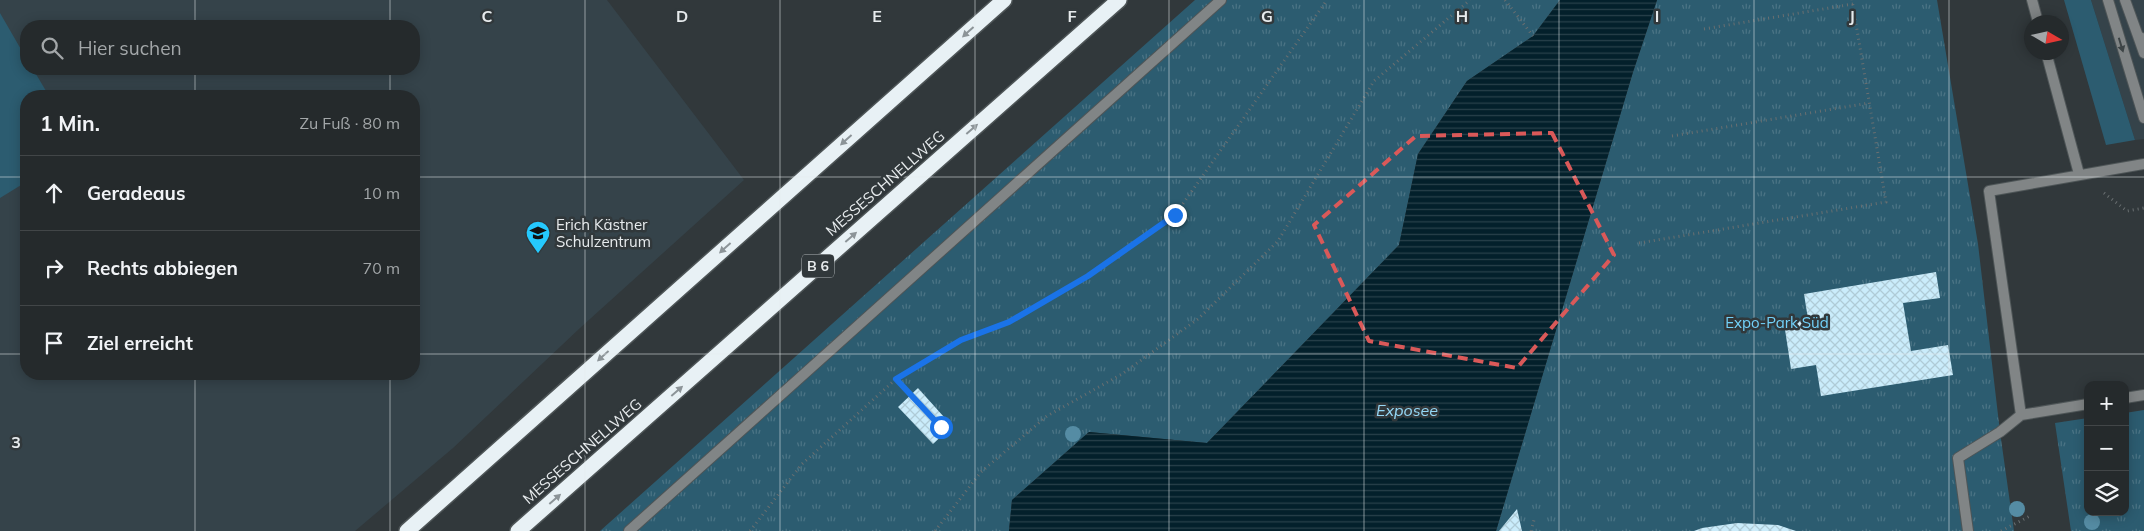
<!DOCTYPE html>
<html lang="de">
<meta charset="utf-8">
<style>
:root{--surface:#252a2c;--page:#2d3234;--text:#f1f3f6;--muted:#a3a7a9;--line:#424648}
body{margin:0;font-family:Mulish,sans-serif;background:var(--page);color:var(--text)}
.controls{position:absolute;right:15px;bottom:15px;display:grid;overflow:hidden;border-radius:10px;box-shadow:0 2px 12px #0003}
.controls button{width:45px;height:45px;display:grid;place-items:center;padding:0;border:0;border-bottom:1px solid var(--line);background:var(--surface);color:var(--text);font:25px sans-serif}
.compass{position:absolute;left:2024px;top:15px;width:45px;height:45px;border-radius:50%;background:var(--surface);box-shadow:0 2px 12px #0003;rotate:99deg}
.stop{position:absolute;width:15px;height:15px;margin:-11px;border:4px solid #1a73e8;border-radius:50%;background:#fff}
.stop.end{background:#1a73e8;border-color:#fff;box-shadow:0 1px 5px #0008}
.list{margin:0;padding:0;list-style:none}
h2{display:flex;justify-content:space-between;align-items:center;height:65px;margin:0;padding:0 20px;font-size:21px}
h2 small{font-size:16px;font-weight:400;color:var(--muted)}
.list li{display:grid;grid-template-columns:32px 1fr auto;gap:15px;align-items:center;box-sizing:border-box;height:75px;padding:0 20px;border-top:1px solid var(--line)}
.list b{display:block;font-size:19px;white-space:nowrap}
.list em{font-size:16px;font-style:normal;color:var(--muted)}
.icon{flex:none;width:28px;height:28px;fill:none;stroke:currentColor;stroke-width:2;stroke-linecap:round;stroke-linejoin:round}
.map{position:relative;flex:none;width:2144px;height:531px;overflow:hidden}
.search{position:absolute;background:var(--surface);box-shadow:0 2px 12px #0003;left:20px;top:20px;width:400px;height:55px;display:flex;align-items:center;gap:12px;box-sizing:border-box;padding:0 18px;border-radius:20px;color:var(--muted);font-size:19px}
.panel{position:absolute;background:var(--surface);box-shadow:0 2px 12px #0003;left:20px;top:90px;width:400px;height:290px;border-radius:20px}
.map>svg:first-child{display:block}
</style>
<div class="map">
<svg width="2144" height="531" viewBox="0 0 2144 531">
<defs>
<pattern id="park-tufts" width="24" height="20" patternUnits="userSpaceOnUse" patternTransform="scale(1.25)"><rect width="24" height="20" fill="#2c5c70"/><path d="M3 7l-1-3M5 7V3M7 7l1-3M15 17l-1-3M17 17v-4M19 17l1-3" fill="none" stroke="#4b7485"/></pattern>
<pattern id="water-rules" width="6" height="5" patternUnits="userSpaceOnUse" patternTransform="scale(1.25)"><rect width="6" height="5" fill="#03202b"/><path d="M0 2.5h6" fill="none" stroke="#28414a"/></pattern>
<pattern id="building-cross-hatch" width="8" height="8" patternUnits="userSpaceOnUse" patternTransform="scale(1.25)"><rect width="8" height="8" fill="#caecfb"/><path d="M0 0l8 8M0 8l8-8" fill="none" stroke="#afcbd7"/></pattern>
</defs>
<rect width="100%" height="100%" fill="#31383b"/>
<!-- built -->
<path fill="#35434a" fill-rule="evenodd" d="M0 0H607L744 180 580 328 453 448 355 531H0ZM26 26H414V69H26ZM26 96H414V374H26Z
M2091 0H2144V139L2135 140Z"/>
<!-- grass -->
<path fill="#2c5c70" d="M2064 0H2091L2135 140 2106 145Z
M0 13 26 58V69H33L49 96H26V182L0 198Z"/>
<!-- park -->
<path fill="url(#park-tufts)" d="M1195 0H1560L1533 36 1467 81 1418 154 1399 245 1207 443 1089 432 1012 500 1009 531H600Z
M1657 0H1937L1978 244 2000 432 2014 531H1496L1633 72Z
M2144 410V531H2071L2055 423 2088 418V512H2125V413Z"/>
<!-- water -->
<path fill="url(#water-rules)" d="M1560 0H1657L1633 72 1496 531H1009L1012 500 1089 432 1207 443 1399 245 1418 154 1467 81 1533 36Z"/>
<!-- building -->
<path fill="url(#building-cross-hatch)" d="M1936 272 1940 298 1903 303 1911 351 1948 345 1953 375 1821 396 1816 365 1791 369 1784 323 1808 319 1804 294Z
M918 388 952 426 933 444 898 407Z
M1517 509 1522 531H1499Z
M1737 523 1778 525 1796 531H1694L1702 528Z"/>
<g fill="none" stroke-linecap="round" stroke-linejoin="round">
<defs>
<path id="lane" d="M2032 0 2038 22
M2108 0 2144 118
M2125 0 2138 36 2144 39
M2138 36 2144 53
M2046 52 2079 174
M2125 398 2144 395
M2021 415 1989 191 2144 164
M629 531 1221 0
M1968 531 1958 458 2000 432 2021 415 2088 404"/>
<path id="highway" d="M407 531 1004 0
M518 531 1119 0"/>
</defs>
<!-- lane casing -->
<use href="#lane" stroke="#4e5557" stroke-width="12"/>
<!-- highway casing -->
<use href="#highway" stroke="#4e5557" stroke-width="18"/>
<!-- path -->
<path stroke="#696f71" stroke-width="3" stroke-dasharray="1 4" stroke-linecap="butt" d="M1505 0 1533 36
M1704 29 1853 4
M1672 136 1869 103
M2104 193 2127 211 2144 208
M1639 243 1886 202 1852 0
M896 379 941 427
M750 531 802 464 896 379 961 340 1009 322 1088 276 1175 215 1327 0
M935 531 981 472 1047 416 1122 374 1198 319 1278 241 1374 81 1470 0
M1531 531 1534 520
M2001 531 2032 515"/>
<!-- lane -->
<use href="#lane" stroke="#818586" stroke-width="10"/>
<!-- highway -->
<use href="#highway" stroke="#e8f1f5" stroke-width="15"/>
</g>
<!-- trees -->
<g fill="#558ca4">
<circle cx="1073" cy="434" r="8"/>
<circle cx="2017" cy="509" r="8"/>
<circle cx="2092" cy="522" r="8"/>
</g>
<!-- one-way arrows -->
<defs><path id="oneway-solid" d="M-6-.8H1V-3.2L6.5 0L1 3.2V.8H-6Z" transform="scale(1.25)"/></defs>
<g fill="#8c9498">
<use href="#oneway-solid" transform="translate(968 32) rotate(138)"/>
<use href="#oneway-solid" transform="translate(972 129) rotate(-41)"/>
<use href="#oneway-solid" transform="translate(846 140) rotate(138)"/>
<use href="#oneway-solid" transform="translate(851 237) rotate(-41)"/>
<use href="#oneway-solid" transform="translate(725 248) rotate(138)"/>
<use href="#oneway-solid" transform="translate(603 356) rotate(138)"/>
<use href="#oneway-solid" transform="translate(677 391) rotate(-41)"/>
<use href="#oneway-solid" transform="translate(555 499) rotate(-41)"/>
</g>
<use fill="#3d4446" href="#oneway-solid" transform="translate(2121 45) rotate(73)"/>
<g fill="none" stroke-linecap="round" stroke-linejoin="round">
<!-- route -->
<path stroke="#1a73e8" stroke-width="6" d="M941 427 896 379 961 340 1009 322 1088 276 1175 215"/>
</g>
<!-- marked area -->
<path fill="none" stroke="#da5959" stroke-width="4" stroke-dasharray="10 6" stroke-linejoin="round" d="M1552 133 1614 255 1517 368 1369 341 1314 225 1416 136Z"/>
<!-- grid -->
<path fill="none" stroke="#e7ebed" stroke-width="1" stroke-opacity="0.55" d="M195 0V26M390 0V26M585 0V531M780 0V531M975 0V531M1169 0V531M1364 0V531M1559 0V531M1754 0V531M1949 0V531M195 69V96M390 69V96M0 177H26M414 177H2144M0 354H26M414 354H2144M195 374V531M390 374V531"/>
<!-- icons -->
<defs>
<symbol id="school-pin" viewBox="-11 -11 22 30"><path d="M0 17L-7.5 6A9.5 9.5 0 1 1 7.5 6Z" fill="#25c9fe" stroke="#31383b"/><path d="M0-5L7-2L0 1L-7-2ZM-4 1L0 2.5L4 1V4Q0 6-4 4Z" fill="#111"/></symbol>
</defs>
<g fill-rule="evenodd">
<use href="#school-pin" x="524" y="219" width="28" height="38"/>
</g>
<g text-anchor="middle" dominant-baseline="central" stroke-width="5" stroke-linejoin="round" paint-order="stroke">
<!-- shield labels -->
<rect fill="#31383b" stroke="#b0b5b8" stroke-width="1" x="802" y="254.5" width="32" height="23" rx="4"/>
<g font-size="14" font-weight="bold" fill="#e7ebed">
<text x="818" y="266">B 6</text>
</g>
<!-- street labels -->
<g font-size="15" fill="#e7ebed" stroke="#31383b">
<text transform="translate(885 183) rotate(-41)">MESSESCHNELLWEG</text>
<text transform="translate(582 451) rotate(-41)">MESSESCHNELLWEG</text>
</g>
<!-- poi labels -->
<g font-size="15" fill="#e7ebed" stroke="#31383b" text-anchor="start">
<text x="556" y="224">Erich Kästner<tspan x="556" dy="17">Schulzentrum</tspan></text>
</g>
<!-- park labels -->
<g font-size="15" fill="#72d1f9" stroke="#31383b">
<text x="1777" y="322">Expo-Park Süd</text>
</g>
<!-- water labels -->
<g font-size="16" font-style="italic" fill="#94d7f5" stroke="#31383b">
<text x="1407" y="410">Exposee</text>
</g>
</g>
<g font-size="16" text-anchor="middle" font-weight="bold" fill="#e7ebed" stroke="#31383b" stroke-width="5" stroke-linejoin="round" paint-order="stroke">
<text x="487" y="22">C</text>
<text x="682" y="22">D</text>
<text x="877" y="22">E</text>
<text x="1072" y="22">F</text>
<text x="1267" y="22">G</text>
<text x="1462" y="22">H</text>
<text x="1657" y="22">I</text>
<text x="1852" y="22">J</text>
<text x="16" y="448">3</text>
</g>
</svg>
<div class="controls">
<button>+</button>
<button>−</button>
<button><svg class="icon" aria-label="layers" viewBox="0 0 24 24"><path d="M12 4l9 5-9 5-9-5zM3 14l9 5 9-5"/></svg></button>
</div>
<svg class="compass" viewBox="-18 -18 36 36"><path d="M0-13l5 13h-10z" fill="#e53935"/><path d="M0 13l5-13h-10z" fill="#a3a7a9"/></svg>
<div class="stop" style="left:941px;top:427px"></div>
<div class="stop end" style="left:1175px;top:215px"></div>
<div class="search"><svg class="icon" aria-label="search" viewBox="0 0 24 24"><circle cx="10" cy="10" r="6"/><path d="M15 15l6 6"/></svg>Hier suchen</div>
<section class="panel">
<h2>1 Min.<small>Zu Fuß · 80 m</small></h2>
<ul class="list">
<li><svg class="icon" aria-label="ahead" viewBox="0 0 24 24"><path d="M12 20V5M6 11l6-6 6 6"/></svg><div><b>Geradeaus</b></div><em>10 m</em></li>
<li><svg class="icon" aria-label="right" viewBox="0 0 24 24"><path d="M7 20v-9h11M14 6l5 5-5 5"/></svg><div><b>Rechts abbiegen</b></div><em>70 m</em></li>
<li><svg class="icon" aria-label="arrive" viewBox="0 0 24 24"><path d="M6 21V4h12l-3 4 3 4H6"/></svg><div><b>Ziel erreicht</b></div></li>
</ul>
</section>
</div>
